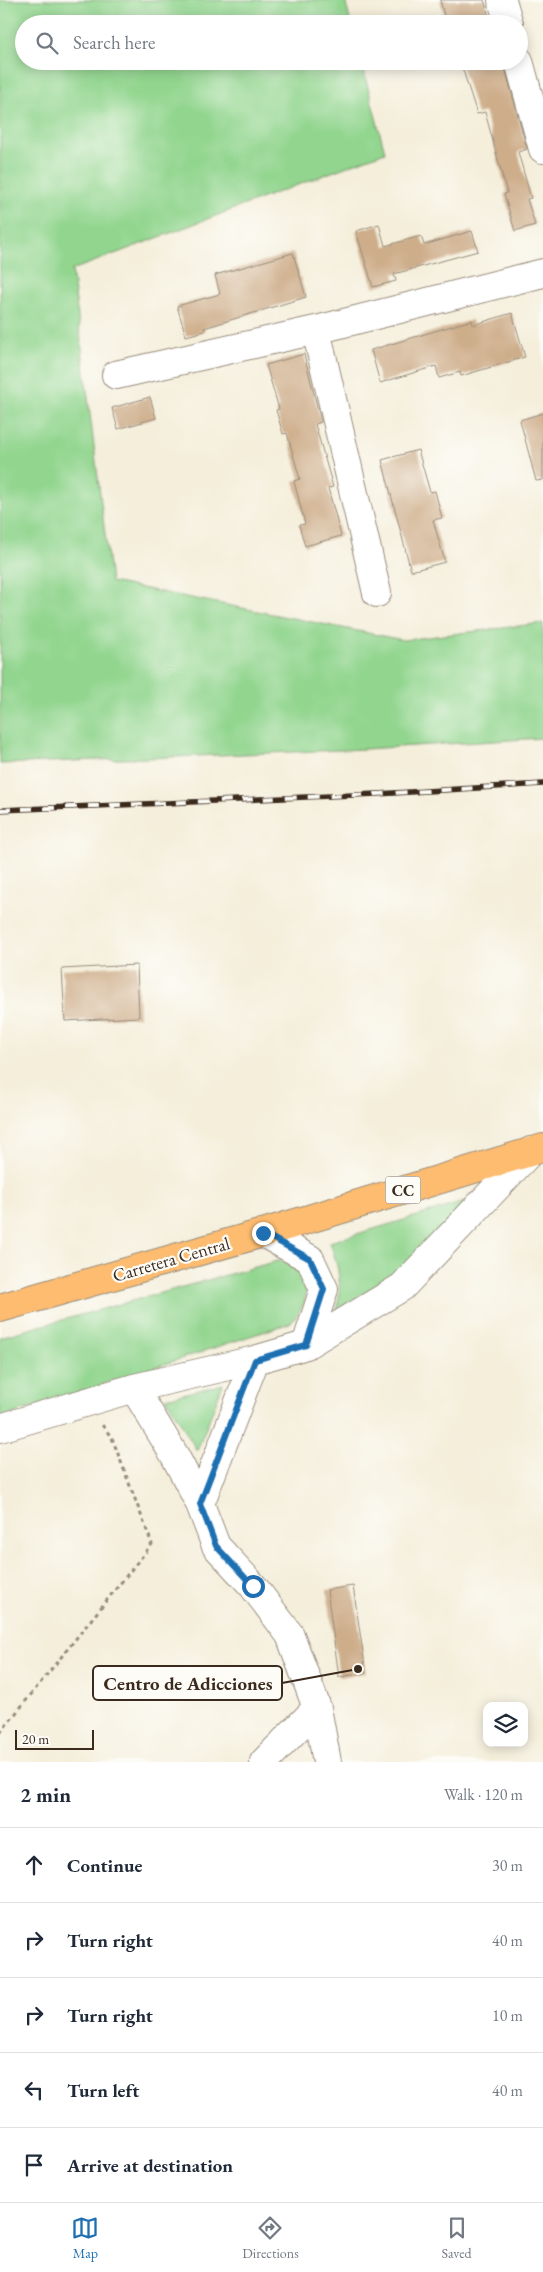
<!DOCTYPE html>
<meta charset="utf-8">
<style>
:root{--surface:#fff;--page:#f2f2f3;--text:#1f2937;--muted:#747a83;--line:#e0e1e3;--accent:#1f6fb2}
body{margin:0;font-family:"EB Garamond",serif;background:var(--page);color:var(--text)}
.controls{position:absolute;right:15px;bottom:15px;display:grid;overflow:hidden;border-radius:10px;box-shadow:0 2px 12px #0003}
.controls button{width:45px;height:45px;display:grid;place-items:center;padding:0;border:0;border-bottom:1px solid var(--line);background:var(--surface);color:var(--text);font:25px sans-serif}
.scale{position:absolute;left:15px;bottom:12px;width:79px;box-sizing:border-box;padding-left:5px;border:2px solid #3b2a1e;border-top:0;font-size:14px;line-height:18px;white-space:nowrap;color:#3b2a1e;-webkit-text-stroke:4px #fdfcf7;paint-order:stroke}
.stop{position:absolute;width:15px;height:15px;margin:-11px;border:4px solid #1f6fb2;border-radius:50%;background:#fff}
.stop.end{background:#1f6fb2;border-color:#fff;box-shadow:0 1px 5px #0008}
.list{margin:0;padding:0;list-style:none}
h2{display:flex;justify-content:space-between;align-items:center;height:65px;margin:0;padding:0 20px;font-size:21px}
h2 small{font-size:16px;font-weight:400;color:var(--muted)}
.list li{display:grid;grid-template-columns:32px 1fr auto;gap:15px;align-items:center;box-sizing:border-box;height:75px;padding:0 20px;border-top:1px solid var(--line)}
.list b{display:block;font-size:19px;white-space:nowrap}
.list em{font-size:16px;font-style:normal;color:var(--muted)}
.icon{flex:none;width:28px;height:28px;fill:none;stroke:currentColor;stroke-width:2;stroke-linecap:round;stroke-linejoin:round}
.map{position:relative;flex:none;width:543px;height:1762px;overflow:hidden}
.search{position:absolute;background:var(--surface);box-shadow:0 2px 12px #0003;left:15px;right:15px;top:15px;height:55px;display:flex;align-items:center;gap:12px;box-sizing:border-box;padding:0 18px;border-radius:28px;color:var(--muted);font-size:19px}
.sheet{height:440px;background:var(--surface)}
nav{display:flex;justify-content:space-around;align-items:center;box-sizing:border-box;height:70px;border-top:1px solid var(--line);background:var(--surface);font-size:14px;color:var(--muted)}
nav a{display:grid;justify-items:center;gap:2px}
nav .on{color:var(--accent)}
.map>svg:first-child{display:block}
</style>
<div class="map">
<svg width="543" height="1762" viewBox="0 0 543 1762">
<rect width="100%" height="100%" fill="#fdfcf7"/>
<filter id="ink" filterUnits="userSpaceOnUse"><feTurbulence type="fractalNoise" baseFrequency=".02" numOctaves="2"/><feDisplacementMap in="SourceGraphic" scale="10" xChannelSelector="R" yChannelSelector="G"/><feConvolveMatrix kernelMatrix="1 2 1 2 8 2 1 2 1" color-interpolation-filters="sRGB"/></filter>
<filter id="wash" filterUnits="userSpaceOnUse"><feTurbulence type="fractalNoise" baseFrequency=".0096" numOctaves="4" result="noise"/><feDisplacementMap in="SourceGraphic" scale="20" xChannelSelector="R" yChannelSelector="G"/><feGaussianBlur stdDeviation="1.12" result="paint"/><feColorMatrix in="noise" values="0 0 0 0 0 0 0 0 0 0 0 0 0 0 0 0 0 1.4 0 .05"/><feComposite in="paint" operator="in"/></filter>
<g filter="url(#wash)">
<rect width="100%" height="100%" fill="#f4eeda"/>
<!-- green -->
<path fill="#91d58e" stroke="#668056" d="M0 0H345L351 24H24V61H361L385 152 72 270 111 582 403 640 543 623V738L365 749 0 764Z
M471 1200 399 1271 337 1310C342 1282 339 1269 330 1242Z
M281 1260 303 1273C308 1298 307 1304 290 1323L0 1418V1337Z
M223 1384 197 1451 166 1398Z"/>
<g id="blocks">
<!-- building -->
<path fill="#cead8a" d="M440 0H484L491 24H446Z
M460 61H503L527 149 518 152 531 198 527 199 535 225 515 231 504 194 507 193 485 112 477 114Z
M379 224 385 246 421 236 424 245 472 231 478 251 394 274 396 281 373 287 356 231Z
M293 253 306 297 204 328 205 331 186 336 177 306 220 294 215 275Z
M512 313 525 357 461 376 460 372 439 378 436 366 380 383 371 350 472 320 473 325Z
M304 354 321 422 315 424 333 487 328 488 341 536 305 546 299 525 305 524 294 481 300 479 287 433 283 434 276 410 279 409 266 365Z
M150 397 156 418 118 429 112 408Z
M543 413V480L536 481 520 420Z
M418 450 430 492 435 491 442 518 433 520 445 562 411 571 382 460Z
M137 965 139 1017 65 1021 62 969Z
M353 1586 366 1673 339 1677 327 1590Z"/>
</g>
</g>
<g filter="url(#ink)">
<use href="#blocks" fill-opacity="0" stroke="#988c7c" stroke-width="1"/>
<g fill="none" stroke-linecap="round" stroke-linejoin="round">
<defs>
<path id="minor" d="M502 0 509 24
M519 61 543 149
M316 330 377 593
M116 375 316 330 543 273
M263 1233 310 1259 324 1289 306 1345
M255 1360 200 1504 216 1546 253 1586 290 1635 317 1708 327 1762
M134 1388 175 1456 200 1504
M0 1428 134 1388 255 1360 306 1345 402 1287 531 1151
M264 1762 317 1708"/>
<path id="highway" d="M0 1308 263 1233 543 1148"/>
</defs>
<!-- minor casing -->
<use href="#minor" stroke="#988c7c" stroke-width="30"/>
<!-- highway casing -->
<use href="#highway" stroke="#988c7c" stroke-width="30"/>
<!-- path -->
<path stroke="#988c7c" stroke-width="3" stroke-dasharray="4 4" stroke-linecap="butt" d="M0 1733 152 1544 112 1438 102 1425"/>
<!-- minor -->
<use href="#minor" stroke="#fff" stroke-width="28"/>
<!-- highway -->
<use href="#highway" stroke="#fdbc6f" stroke-width="28"/>
<defs>
<path id="rail" d="M0 810 377 794 543 784"/>
</defs>
<!-- rail casing -->
<use href="#rail" stroke="#3b2a1e" stroke-width="5.5"/>
<!-- rail -->
<use href="#rail" stroke="#fdfcf7" stroke-width="4" stroke-dasharray="11" stroke-linecap="butt"/>
</g>
</g>
<g fill="none" stroke-linecap="round" stroke-linejoin="round" filter="url(#ink)">
<!-- route -->
<path stroke="#1f6fb2" stroke-width="6" d="M253 1586 216 1546 200 1504 255 1360 306 1345 324 1289 310 1259 263 1233"/>
</g>
<g text-anchor="middle" dominant-baseline="central" stroke-width="4.5" stroke-linejoin="round" paint-order="stroke">
<!-- shield labels -->
<rect fill="#fdfcf7" stroke="#75695f" stroke-width="1" x="385.5" y="1176.5" width="35" height="27" rx="4"/>
<g font-size="16" font-weight="bold" fill="#3b2a1e">
<text x="403" y="1190">CC</text>
</g>
<!-- street labels -->
<g font-size="18" fill="#3b2a1e" stroke="#fdfcf7">
<text transform="translate(171 1259) rotate(-16)">Carretera Central</text>
</g>
</g>
<!-- callouts -->
<path fill="none" stroke="#3b2a1e" stroke-width="2" d="M358 1669L282 1683"/>
<circle fill="#3b2a1e" stroke="#fdfcf7" stroke-width="2" cx="358" cy="1669" r="5"/>
<rect fill="#fdfcf7" stroke="#3b2a1e" stroke-width="2" x="93" y="1666" width="189" height="34" rx="5"/>
<g font-size="19" text-anchor="middle" font-weight="bold" fill="#3b2a1e">
<text x="188" y="1690">Centro de Adicciones</text>
</g>
</svg>
<div class="controls">
<button><svg class="icon" aria-label="layers" viewBox="0 0 24 24"><path d="M12 4l9 5-9 5-9-5zM3 14l9 5 9-5"/></svg></button>
</div>
<div class="scale">20 m</div>
<div class="stop" style="left:253px;top:1586px"></div>
<div class="stop end" style="left:263px;top:1233px"></div>
<div class="search"><svg class="icon" aria-label="search" viewBox="0 0 24 24"><circle cx="10" cy="10" r="6"/><path d="M15 15l6 6"/></svg>Search here</div>
</div>
<section class="sheet">
<h2>2 min<small>Walk · 120 m</small></h2>
<ul class="list">
<li><svg class="icon" aria-label="ahead" viewBox="0 0 24 24"><path d="M12 20V5M6 11l6-6 6 6"/></svg><div><b>Continue</b></div><em>30 m</em></li>
<li><svg class="icon" aria-label="right" viewBox="0 0 24 24"><path d="M7 20v-9h11M14 6l5 5-5 5"/></svg><div><b>Turn right</b></div><em>40 m</em></li>
<li><svg class="icon" aria-label="right" viewBox="0 0 24 24"><path d="M7 20v-9h11M14 6l5 5-5 5"/></svg><div><b>Turn right</b></div><em>10 m</em></li>
<li><svg class="icon" aria-label="left" viewBox="0 0 24 24"><path d="M17 20v-9H6M10 6l-5 5 5 5"/></svg><div><b>Turn left</b></div><em>40 m</em></li>
<li><svg class="icon" aria-label="arrive" viewBox="0 0 24 24"><path d="M6 21V4h12l-3 4 3 4H6"/></svg><div><b>Arrive at destination</b></div></li>
</ul>
</section>
<nav>
<a class="on"><svg class="icon" aria-label="map" viewBox="0 0 24 24"><path d="M3 6l6-2 6 2 6-2v14l-6 2-6-2-6 2zM9 4v14M15 6v14"/></svg>Map</a>
<a><svg class="icon" aria-label="directions" viewBox="0 0 24 24"><path d="M12 3l9 9-9 9-9-9zM9 14v-3h6M13 9l2 2-2 2"/></svg>Directions</a>
<a><svg class="icon" aria-label="saved" viewBox="0 0 24 24"><path d="M7 4h10v16l-5-4-5 4z"/></svg>Saved</a>
</nav>
